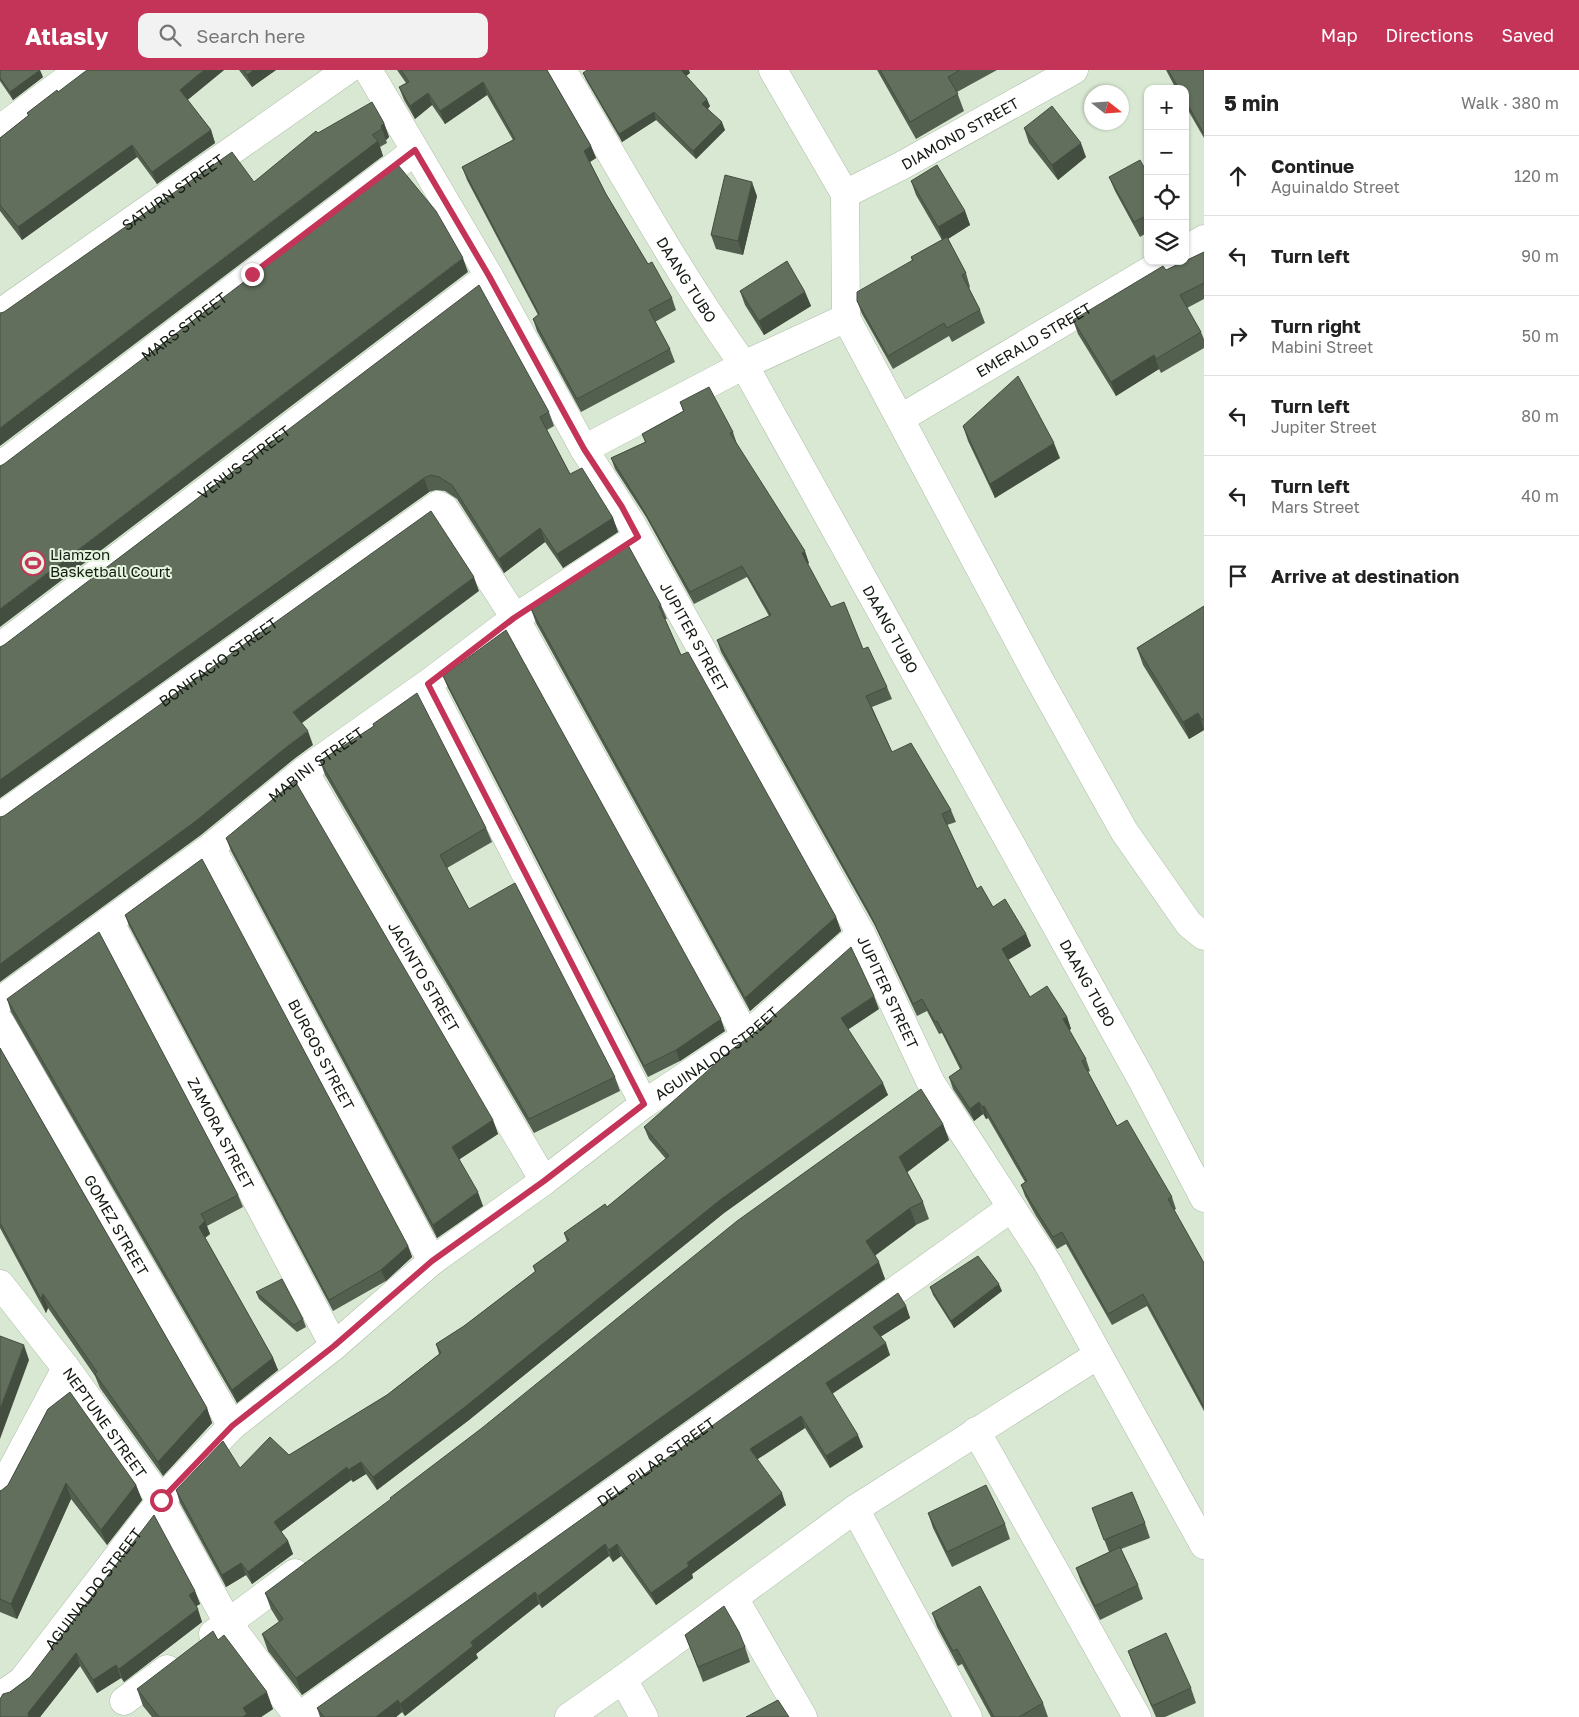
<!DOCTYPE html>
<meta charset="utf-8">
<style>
:root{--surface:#fff;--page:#f2f2f2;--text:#222;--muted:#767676;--line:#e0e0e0;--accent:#c43458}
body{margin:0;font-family:"Golos Text",sans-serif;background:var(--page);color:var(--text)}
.controls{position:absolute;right:15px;top:15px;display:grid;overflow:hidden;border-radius:10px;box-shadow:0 1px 4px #0004}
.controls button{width:45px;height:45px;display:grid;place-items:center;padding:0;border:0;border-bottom:1px solid var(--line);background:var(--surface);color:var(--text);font:25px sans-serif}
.compass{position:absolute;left:1084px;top:15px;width:45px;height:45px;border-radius:50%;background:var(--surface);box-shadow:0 1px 4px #0004;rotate:107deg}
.stop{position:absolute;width:15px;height:15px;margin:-11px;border:4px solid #c43458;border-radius:50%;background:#fff}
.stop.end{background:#c43458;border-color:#fff;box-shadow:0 1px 5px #0008}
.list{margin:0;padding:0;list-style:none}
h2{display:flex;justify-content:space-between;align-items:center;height:65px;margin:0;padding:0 20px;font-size:21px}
h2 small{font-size:16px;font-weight:400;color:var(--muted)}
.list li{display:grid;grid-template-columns:32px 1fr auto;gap:15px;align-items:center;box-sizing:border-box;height:80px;padding:0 20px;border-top:1px solid var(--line)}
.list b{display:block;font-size:19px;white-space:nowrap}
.list p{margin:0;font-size:16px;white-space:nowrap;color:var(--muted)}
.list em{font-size:16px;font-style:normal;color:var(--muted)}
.icon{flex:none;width:28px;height:28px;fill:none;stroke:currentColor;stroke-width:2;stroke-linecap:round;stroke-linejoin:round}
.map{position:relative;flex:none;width:1204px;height:1647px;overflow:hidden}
header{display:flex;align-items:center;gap:30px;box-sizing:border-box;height:70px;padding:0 25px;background:var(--accent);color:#fff}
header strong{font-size:24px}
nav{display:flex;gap:28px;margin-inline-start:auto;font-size:18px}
.search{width:350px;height:45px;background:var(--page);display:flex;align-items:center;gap:12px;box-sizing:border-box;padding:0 18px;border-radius:10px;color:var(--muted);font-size:19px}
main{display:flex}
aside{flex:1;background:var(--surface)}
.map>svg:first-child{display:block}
</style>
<header>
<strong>Atlasly</strong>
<div class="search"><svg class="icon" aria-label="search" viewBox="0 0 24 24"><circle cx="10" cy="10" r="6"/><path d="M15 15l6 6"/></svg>Search here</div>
<nav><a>Map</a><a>Directions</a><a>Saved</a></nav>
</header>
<main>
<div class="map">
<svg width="1204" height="1647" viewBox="0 0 1204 1647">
<rect width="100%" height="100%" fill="#d8e8d2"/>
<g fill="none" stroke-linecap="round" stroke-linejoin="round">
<defs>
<g id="street">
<path id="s1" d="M368 0 489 206 584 379 632 455 861 864 931 1013 1047 1192 1204 1475"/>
<path id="s2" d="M562 0C621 99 676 201 744 295L1142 1010 1204 1128"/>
<path d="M773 0 845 124 846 248 1038 607 1124 761 1189 854 1204 866"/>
<path d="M0 59 79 0"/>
<path id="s3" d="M845 124 901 96 1074 0"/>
<path d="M1185 180 1204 169"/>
<path id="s4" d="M0 243 347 0"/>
<path id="s5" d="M901 348 1166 191"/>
<path d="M584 379 744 295 846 248"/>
<path id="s6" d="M0 396 415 81"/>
<path id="s7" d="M0 577 489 206"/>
<path d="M428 614 644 1034"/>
<path id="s8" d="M304 701 544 1111"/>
<path id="s9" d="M0 747 438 435 444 438 515 548 746 966"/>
<path id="s10" d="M211 777 432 1191"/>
<path id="s11" d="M109 851 334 1276"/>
<path id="s12" d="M0 931 211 777 304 701 430 612 515 548 638 467"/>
<path id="s13" d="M0 952 232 1356"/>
<path id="s14" d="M0 1214 66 1298 161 1430 228 1553 294 1641 297 1644 301 1645 1011 1138"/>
<path d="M976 1361 1137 1647"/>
<path d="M0 1422 66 1298"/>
<path d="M855 1439 968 1647"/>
<path d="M734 1528 803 1647"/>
<path d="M213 1564 295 1503"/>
<path d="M623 1609 644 1647"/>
<path id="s15" d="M0 1623 6 1622 22 1611 161 1430 232 1356 334 1276 432 1191 544 1111 644 1034 746 966 861 864"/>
<path d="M124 1631 167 1599"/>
<path d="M569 1647 623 1609 855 1439 1098 1285"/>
</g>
</defs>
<!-- street casing -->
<use href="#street" stroke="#adbda8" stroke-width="29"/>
<!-- street -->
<use href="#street" stroke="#fff" stroke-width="28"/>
</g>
<!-- wall -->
<path fill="#535f4f" d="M0 0 43 7 13 30 0 11Z
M224 0 187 30 211 60 215 73 157 114 137 87 22 170 0 141V68L28 46 27 43 58 22Z
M239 0H276L252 17Z
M397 0H547L591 76 596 88 590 92 606 124 648 194 672 228 676 240 655 252 670 279 675 292 581 342 537 261 533 249 538 245 467 110 462 97 513 70 487 25 445 54 432 35 415 49 404 30 399 17 406 13Z
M877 0H997L957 22 964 41 916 69Z
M1166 0H1204V68L1185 35V19H1176Z
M583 3H690L686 6 710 36 708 39 725 60 696 89 656 50 622 72 586 10Z
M384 53 389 67 386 70 387 73 380 77 383 86 4 242 254 112 318 63Z
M1024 58 1086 87 1058 110 1029 73Z
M1148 104V162L1140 167 1115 121 1109 107Z
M911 111 965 141 970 155 948 169 966 203 970 217 969 218 980 240 985 253 952 272 949 266 893 299 862 244 857 231 912 191 911 187 942 170 916 125Z
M757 126 743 185 716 179 711 165Z
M1204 182V229L1187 238 1201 262 1204 269V278L1161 303 1159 299 1116 326 1078 264 1073 250 1166 200Z
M740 221 805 222 811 236 764 265 745 235Z
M680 332 733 362 737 374 809 493 807 494 831 537 863 579 887 617 892 629 872 637 892 682 951 740 956 752 947 755 977 819 993 837 1026 864 1031 876 1008 890 1030 927 1067 947 1071 959 1069 960 1086 989 1090 1001 1088 1002 1117 1056 1172 1127 1176 1139 1174 1140 1204 1193V1341L1147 1236 1112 1255 1066 1174 1057 1179 1036 1146 1025 1126 1021 1115 1025 1112 988 1048 986 1049 983 1044 974 1051 953 1019 949 1007 960 999 942 963 939 964 927 941 917 946 875 856 721 582 717 570 769 546 747 507 694 534 646 447 615 399 611 388 645 372 642 364 683 341Z
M549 342 554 356 547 360 570 404 613 448 618 462 563 498 545 472 504 503 457 429 445 421 436 420 429 422 0 728V577Z
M963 356 1060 388 995 428 968 371Z
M661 535 667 549H665L681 585 836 847 841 861 750 941 536 553 531 539Z
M1204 536V660L1189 669 1143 595 1137 578Z
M443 606 725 961 680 991 648 1007 448 618Z
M373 654 486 758 492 772 447 798 469 839 615 1007 620 1021 534 1063 325 705 320 691 374 656Z
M226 768 493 1050 498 1064 459 1089 483 1136 437 1168 231 781Z
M125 845 408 1176 412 1187 386 1211 333 1241 129 856Z
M7 929 238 1125 243 1137 207 1156 210 1164 205 1168 273 1288 278 1300 237 1333 11 942Z
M879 939 848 959 888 1025 724 1143 469 1350 377 1420 366 1404 353 1412 351 1410 281 1462 288 1471 293 1484 252 1514 246 1505 226 1517 180 1433 176 1420 240 1398 289 1385 387 1325 439 1284 436 1274 464 1256 535 1202 533 1196 567 1172 564 1163 607 1137 666 1089 649 1069 644 1057Z
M0 978 207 1338 212 1353 163 1406 100 1318 95 1306 48 1238 46 1243 0 1158Z
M943 1054 949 1070 907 1102 923 1132 929 1149 916 1155 875 1185 885 1209 302 1625 268 1581 262 1564 279 1552 271 1539 265 1523Z
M930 1217 1002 1221 954 1258 933 1225Z
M256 1222 303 1249 306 1257 297 1262 259 1229Z
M906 1236 910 1248 880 1267 890 1285 832 1324 863 1377 830 1398 805 1358 757 1389 786 1435 692 1504 693 1508 656 1535 621 1486 613 1492 609 1486 542 1538 539 1534 476 1584 478 1588 405 1646 402 1642 396 1647H320L317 1638Z
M48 1339 136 1415 142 1430 107 1475 71 1429 17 1549 0 1542V1421L2 1420 8 1415Z
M1092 1438 1145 1453 1150 1468 1121 1479 1138 1515 1143 1529 1100 1550 1081 1512 1076 1498 1109 1482Z
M928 1443 1005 1454 1010 1469 952 1497 933 1458Z
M195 1521 200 1534 196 1536 202 1552 124 1612 121 1608 97 1623 80 1596 40 1647H0L10 1622 30 1607Z
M932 1543 1043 1633 1048 1647H991L962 1594 958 1596 937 1557Z
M685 1565 745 1577 750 1592 703 1612Z
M218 1570 273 1639 261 1647H152L143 1636 137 1619Z
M1128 1581 1191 1618 1196 1633 1165 1647H1156L1133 1595Z"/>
<!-- shaded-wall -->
<path fill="#444e40" d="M40 0 43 7 13 30 10 22Z
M204 0H224L184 33 180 20Z
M254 0H276L252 17 247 5Z
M681 0H689L690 3 683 8Z
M483 12 487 25 445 54 440 41Z
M428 23 432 35 415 49 410 36Z
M707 29 710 36 705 41 702 34Z
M654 42 656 50 622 72 619 64Z
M722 52 725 60 696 89 693 81Z
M384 53 389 67 386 70 381 56Z
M211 60 215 73 157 114 152 102Z
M378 71 383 86 0 376V358Z
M1081 73 1086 87 1058 110 1052 95Z
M132 75 137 87 22 170 18 157Z
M591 76 596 88 588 93 584 81Z
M752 112 757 126 743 185 738 171Z
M965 141 970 155 943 172 938 157Z
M463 188 468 202 0 557V539Z
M805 222 811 236 764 265 759 251Z
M1154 285 1159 299 1116 326 1111 312Z
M1054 373 1060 388 995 428 990 414Z
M424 408 429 422 0 728V710Z
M613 448 618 462 563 498 557 484Z
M540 458 545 472 504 503 499 489Z
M805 481 809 493 806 495 802 483Z
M474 507 479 521 298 656 293 642Z
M1198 643 1204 660 1189 669 1183 652Z
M308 661 313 675 294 689 201 765 0 912V894L289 675Z
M836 847 841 861 750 941 745 928Z
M1026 864 1031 876 1006 891 1002 879Z
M874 926 879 939 846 961 841 948Z
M1067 947 1071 959 1068 961 1063 949Z
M721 949 725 961 680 991 676 980Z
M883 1013 888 1025 724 1143 469 1350 377 1420 373 1407 720 1130Z
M979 1032 983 1044 974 1051 970 1039Z
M984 1036 988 1048 986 1049 982 1037Z
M493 1050 498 1064 457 1091 452 1077Z
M943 1054 949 1070 905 1104 899 1087Z
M478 1122 483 1136 437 1168 433 1155Z
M910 1138 916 1155 872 1188 866 1171Z
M205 1151 210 1164 203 1169 199 1157Z
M408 1176 412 1187 386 1211 381 1200Z
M879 1192 885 1209 302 1625 296 1608Z
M999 1214 1002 1221 954 1258 951 1251Z
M43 1224 48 1238 46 1243 41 1229Z
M906 1236 910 1248 877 1269 873 1257Z
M886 1273 890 1285 830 1325 826 1313Z
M24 1275 29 1290 0 1369V1339Z
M273 1288 278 1300 237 1333 232 1320Z
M207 1338 212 1353 163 1406 158 1392Z
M801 1346 805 1358 755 1391 750 1379Z
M858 1365 863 1377 830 1398 826 1386Z
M361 1392 366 1404 353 1412 348 1400Z
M347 1397 351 1410 278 1464 274 1452Z
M66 1413 71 1429 17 1549 11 1534Z
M136 1415 142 1430 107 1475 101 1460Z
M782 1423 786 1435 692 1504 693 1508 656 1535 651 1523 687 1493Z
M288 1471 293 1484 252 1514 248 1502Z
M605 1474 609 1486 542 1538 538 1526Z
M617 1474 621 1486 613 1492 609 1480Z
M241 1493 246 1505 226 1517 222 1505Z
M195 1521 200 1534 193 1538 189 1525Z
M535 1522 539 1534 476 1584 478 1588 405 1646 400 1634 471 1572Z
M198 1539 202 1552 124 1612 119 1599Z
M76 1583 80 1596 40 1647H29L28 1643Z
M116 1595 121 1608 97 1623 93 1610Z
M267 1622 273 1639 261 1647H243V1638Z
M398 1630 402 1642 396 1647H376Z"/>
<!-- building -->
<path fill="#616f5c" stroke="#444e40" d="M0 0H40L10 22 0 8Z
M87 0H204L180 20 211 60 152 102 132 75 18 157 0 135V68L29 45 27 43 57 20 58 22Z
M244 0H254L247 5Z
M401 0H547L591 76 584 81 606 124 648 194 652 192 672 228 649 240 670 279 577 329 533 249 539 244 462 97 515 69 483 12 440 41 428 23 410 36 399 17 409 12Z
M587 0H681L707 29 702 34 722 52 693 81 654 42 619 64 583 3Z
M880 0H960L948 7 958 24 910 52Z
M1168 0H1204V64L1185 30V19H1179Z
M372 32 384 53 381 56 382 59 372 65 378 71 0 358V243L4 242 232 82 254 112 316 61 318 63Z
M1052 36 1081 73 1052 95 1024 58Z
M1140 90 1148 104V145L1134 152 1109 107Z
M398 95 436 141 463 188 0 539V396L4 394Z
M937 95 965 141 938 157 911 111Z
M725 105 752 112 738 171 711 165Z
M947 167 966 203 962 205 980 240 947 258 944 253 888 286 857 231V222L913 190 911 187Z
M1204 182V213L1180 225 1201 262 1156 289 1154 285 1111 312 1073 250 1163 196 1166 200Z
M787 191 805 222 759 251 740 221Z
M479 215 549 342 540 347 570 404 582 398 613 448 557 484 540 458 499 489 452 415 439 407 431 405 424 408 0 710V577L4 575Z
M1018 306 1054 373 990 414 963 356Z
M709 317 733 362 730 363 805 481 802 483 831 537 844 532 863 579 868 577 887 617 866 626 892 682 911 673 951 740 942 744 977 819 981 816 993 837 1005 829 1026 864 1002 879 1030 927 1047 916 1067 947 1063 949 1086 989 1082 991 1117 1056 1127 1050 1172 1127 1168 1129 1204 1193V1337L1143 1224 1108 1244 1062 1162 1053 1167 1032 1134 1021 1115 1027 1111 984 1036 982 1037 979 1032 970 1039 949 1007 962 998 937 951 935 952 922 929 913 934 870 844 717 570 771 545 742 496 690 522 641 436 611 388 646 372 642 364 684 341 680 332Z
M431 441 474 507 293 642 308 661 289 675 196 751 0 894V747L4 746Z
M628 475 661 535 659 536 681 585 688 582 836 847 745 928 531 539Z
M1204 536V648L1202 650 1198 643 1183 652 1137 578Z
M506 560 721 949 676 980 644 996 443 606Z
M417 623 486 758 440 785 469 839 515 813 615 1007 529 1049 320 691 374 656 373 654Z
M295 711 493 1050 452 1077 478 1122 433 1155 226 768Z
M202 789 408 1176 381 1200 329 1230 125 845Z
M99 862 238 1125 201 1144 205 1151 199 1157 273 1288 232 1320 7 929Z
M851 877 874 926 841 948 883 1013 720 1130 465 1337 373 1407 361 1392 348 1400 347 1397 274 1452 288 1471 248 1502 241 1493 222 1505 176 1420 223 1371 240 1398 270 1367 289 1385 387 1325 441 1283 436 1274 464 1256 536 1201 533 1196 569 1170 564 1163 605 1134 607 1137 669 1086 644 1057 731 980 752 965Z
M0 978 207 1338 158 1392 95 1304 97 1302 43 1224 41 1229 0 1153Z
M921 1019 943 1054 899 1087 923 1132 910 1138 866 1171 879 1192 296 1608 262 1564 283 1549 265 1523 391 1429 390 1428 482 1358 737 1151Z
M978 1186 999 1214 951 1251 930 1217Z
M282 1209 303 1249 294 1255 256 1222Z
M898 1223 906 1236 873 1257 886 1273 826 1313 858 1365 826 1386 801 1346 750 1379 782 1423 687 1493 689 1496 651 1523 617 1474 609 1480 605 1474 538 1526 535 1522 471 1572 473 1576 400 1634 398 1630 376 1647H324L317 1638Z
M0 1266 24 1275 0 1339Z
M70 1322 136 1415 101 1460 66 1413 11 1534 0 1529V1421L2 1420 8 1415 48 1339Z
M986 1415 1005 1454 947 1482 928 1443Z
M1132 1422 1145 1453 1104 1470 1092 1438Z
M154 1445 195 1521 189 1525 198 1539 119 1599 116 1595 93 1610 76 1583 28 1643 29 1647H0V1629L3 1624 10 1622 30 1607Z
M1120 1477 1138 1515 1095 1536 1076 1498Z
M980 1516 1043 1633 1019 1647H994L957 1579 953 1581 932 1543Z
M724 1536 739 1562 745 1577 698 1597 685 1565Z
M213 1561 218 1570 224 1565 267 1622 243 1638 247 1644 243 1647H159L137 1619Z
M1166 1563 1191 1618 1152 1636 1128 1581Z
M778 1630 789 1647H746Z"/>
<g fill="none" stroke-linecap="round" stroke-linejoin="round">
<!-- route -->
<path stroke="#c43458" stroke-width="6" d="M161 1430 232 1356 334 1276 432 1191 544 1111 644 1034 428 614 514 548 638 467 622 437 584 379 489 206 415 80 252 204"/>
</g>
<!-- icons -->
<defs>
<symbol id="stadium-ring" viewBox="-11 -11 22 22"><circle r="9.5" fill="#e5f5df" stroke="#c43458" stroke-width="1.5"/><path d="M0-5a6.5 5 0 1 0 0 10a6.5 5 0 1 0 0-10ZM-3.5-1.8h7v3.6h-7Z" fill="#c43458"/></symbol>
</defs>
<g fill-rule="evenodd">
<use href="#stadium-ring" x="19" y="479" width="28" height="28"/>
</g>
<g text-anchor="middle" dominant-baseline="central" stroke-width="4" stroke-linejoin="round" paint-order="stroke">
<!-- street labels -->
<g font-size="15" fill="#141a12" stroke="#e5f5df">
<text stroke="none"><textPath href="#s3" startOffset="130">DIAMOND STREET</textPath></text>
<text stroke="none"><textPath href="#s4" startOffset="211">SATURN STREET</textPath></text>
<text stroke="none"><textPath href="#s2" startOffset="244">DAANG TUBO</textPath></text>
<text stroke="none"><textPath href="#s6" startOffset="231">MARS STREET</textPath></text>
<text stroke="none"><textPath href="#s5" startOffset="154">EMERALD STREET</textPath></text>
<text stroke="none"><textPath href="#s7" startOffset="306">VENUS STREET</textPath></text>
<text stroke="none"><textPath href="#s2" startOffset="649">DAANG TUBO</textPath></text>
<text stroke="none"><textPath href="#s1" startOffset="654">JUPITER STREET</textPath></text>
<text stroke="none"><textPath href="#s9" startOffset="268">BONIFACIO STREET</textPath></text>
<text stroke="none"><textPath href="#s12" startOffset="395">MABINI STREET</textPath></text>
<text stroke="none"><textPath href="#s8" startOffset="238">JACINTO STREET</textPath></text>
<text stroke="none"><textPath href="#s2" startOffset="1054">DAANG TUBO</textPath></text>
<text stroke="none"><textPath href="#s1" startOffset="1059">JUPITER STREET</textPath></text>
<text stroke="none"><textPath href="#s15" startOffset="968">AGUINALDO STREET</textPath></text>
<text stroke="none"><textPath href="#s10" startOffset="235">BURGOS STREET</textPath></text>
<text stroke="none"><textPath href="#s11" startOffset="240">ZAMORA STREET</textPath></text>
<text stroke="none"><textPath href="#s13" startOffset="234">GOMEZ STREET</textPath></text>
<text stroke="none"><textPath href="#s14" startOffset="174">NEPTUNE STREET</textPath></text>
<text stroke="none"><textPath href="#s14" startOffset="964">DEL. PILAR STREET</textPath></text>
<text stroke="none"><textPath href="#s15" startOffset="142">AGUINALDO STREET</textPath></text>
</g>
<!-- poi labels -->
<g font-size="15" fill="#141a12" stroke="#e5f5df" text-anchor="start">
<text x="50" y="484">Liamzon<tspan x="50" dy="17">Basketball Court</tspan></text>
</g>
</g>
</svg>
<div class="controls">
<button>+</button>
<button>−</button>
<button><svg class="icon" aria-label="locate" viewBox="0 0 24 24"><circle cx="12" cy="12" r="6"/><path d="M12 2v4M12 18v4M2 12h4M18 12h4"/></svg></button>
<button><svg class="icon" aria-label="layers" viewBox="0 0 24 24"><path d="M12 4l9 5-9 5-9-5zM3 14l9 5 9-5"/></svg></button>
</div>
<svg class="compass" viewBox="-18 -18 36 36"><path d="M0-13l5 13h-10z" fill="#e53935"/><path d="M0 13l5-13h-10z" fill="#767676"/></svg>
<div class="stop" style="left:161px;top:1430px"></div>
<div class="stop end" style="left:252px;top:204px"></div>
</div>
<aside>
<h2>5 min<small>Walk · 380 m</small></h2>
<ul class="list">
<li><svg class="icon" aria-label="ahead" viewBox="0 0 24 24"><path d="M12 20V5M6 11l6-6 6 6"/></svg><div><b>Continue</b><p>Aguinaldo Street</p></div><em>120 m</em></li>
<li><svg class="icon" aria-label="left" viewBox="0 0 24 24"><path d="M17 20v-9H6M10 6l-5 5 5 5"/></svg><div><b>Turn left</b></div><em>90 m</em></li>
<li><svg class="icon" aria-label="right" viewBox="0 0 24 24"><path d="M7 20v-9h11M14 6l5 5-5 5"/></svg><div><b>Turn right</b><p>Mabini Street</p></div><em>50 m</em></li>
<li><svg class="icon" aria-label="left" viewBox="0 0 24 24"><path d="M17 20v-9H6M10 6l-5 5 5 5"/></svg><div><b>Turn left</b><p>Jupiter Street</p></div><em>80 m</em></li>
<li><svg class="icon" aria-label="left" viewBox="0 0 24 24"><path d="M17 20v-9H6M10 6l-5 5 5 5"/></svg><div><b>Turn left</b><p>Mars Street</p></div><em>40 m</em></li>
<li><svg class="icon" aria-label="arrive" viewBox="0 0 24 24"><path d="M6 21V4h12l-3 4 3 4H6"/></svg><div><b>Arrive at destination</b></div></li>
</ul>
</aside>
</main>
